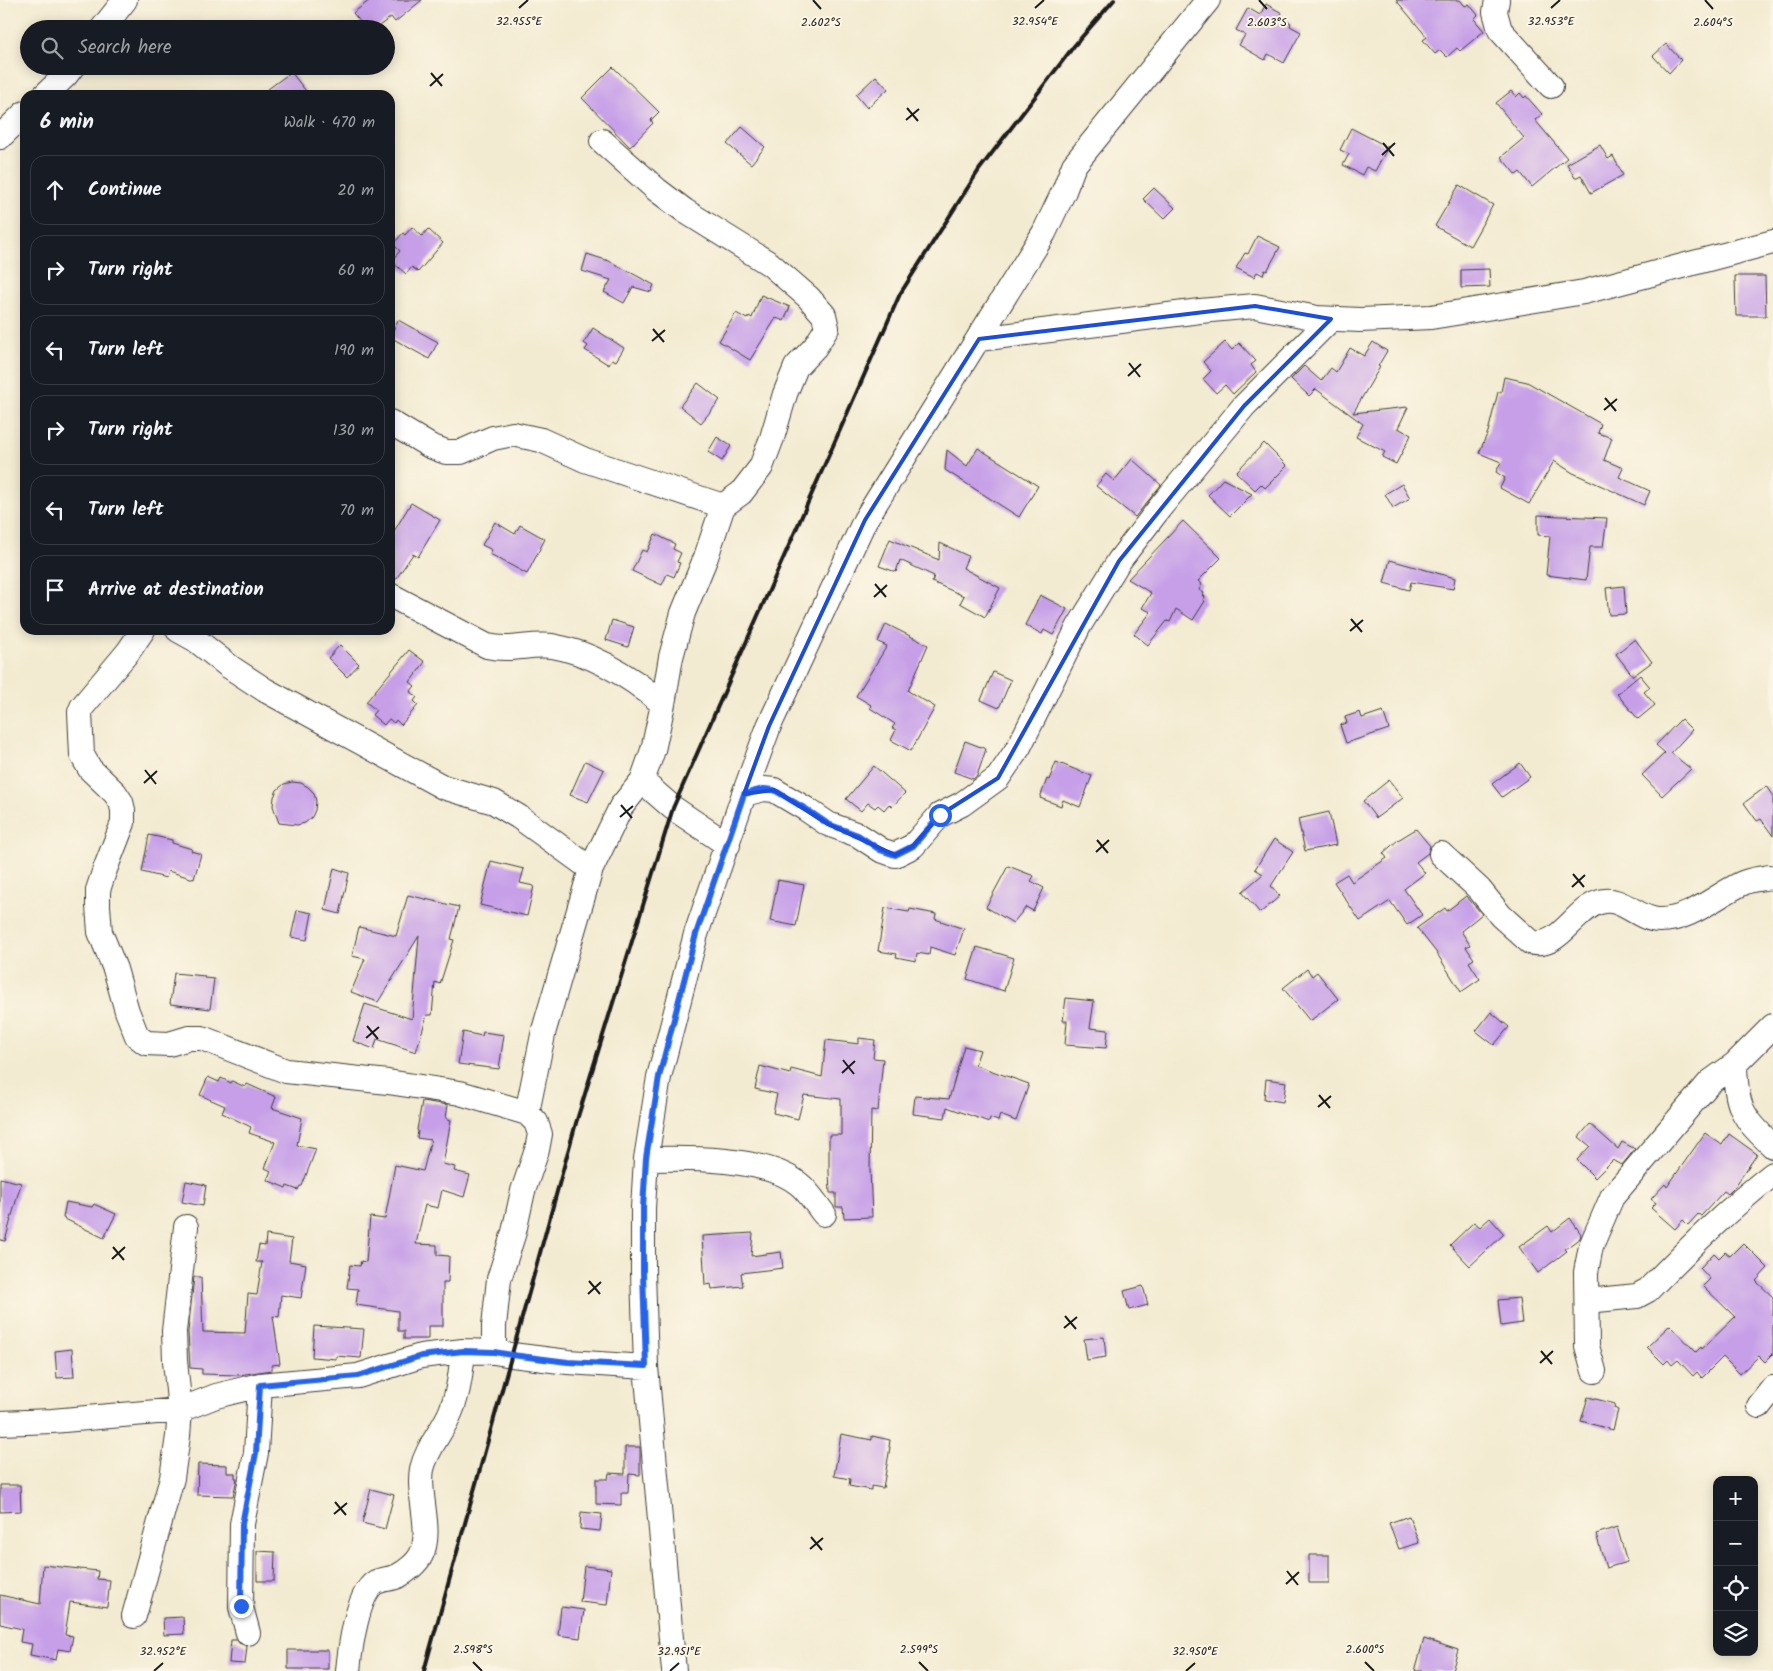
<!DOCTYPE html>
<meta charset="utf-8">
<style>
:root{--surface:#171b24;--page:#242831;--text:#f1f3f6;--muted:#9ea1a6;--line:#363941}
body{margin:0;font-family:Kalam,sans-serif;background:var(--page);color:var(--text)}
.controls{position:absolute;right:15px;bottom:15px;display:grid;overflow:hidden;border-radius:10px;box-shadow:0 2px 12px #0003}
.controls button{width:45px;height:45px;display:grid;place-items:center;padding:0;border:0;border-bottom:1px solid var(--line);background:var(--surface);color:var(--text);font:25px sans-serif}
.stop{position:absolute;width:15px;height:15px;margin:-11px;border:4px solid #2563eb;border-radius:50%;background:#fff}
.stop.end{background:#2563eb;border-color:#fff;box-shadow:0 1px 5px #0008}
.list{margin:0;padding:0;list-style:none}
h2{display:flex;justify-content:space-between;align-items:center;height:65px;margin:0;padding:0 20px;font-size:21px}
h2 small{font-size:16px;font-weight:400;color:var(--muted)}
.list li{display:grid;grid-template-columns:32px 1fr auto;gap:15px;align-items:center;box-sizing:border-box;height:70px;margin:0 10px 10px;padding:0 10px;border:1px solid var(--line);border-radius:15px}
.list b{display:block;font-size:19px;white-space:nowrap}
.list em{font-size:16px;font-style:normal;color:var(--muted)}
.icon{flex:none;width:28px;height:28px;fill:none;stroke:currentColor;stroke-width:2;stroke-linecap:round;stroke-linejoin:round}
.map{position:relative;flex:none;width:1773px;height:1671px;overflow:hidden}
.search{position:absolute;background:var(--surface);box-shadow:0 2px 12px #0003;left:20px;top:20px;width:375px;height:55px;display:flex;align-items:center;gap:12px;box-sizing:border-box;padding:0 18px;border-radius:28px;color:var(--muted);font-size:19px}
.panel{position:absolute;background:var(--surface);box-shadow:0 2px 12px #0003;left:20px;top:90px;width:375px;height:545px;border-radius:15px}
.map>svg:first-child{display:block}
</style>
<div class="map">
<svg width="1773" height="1671" viewBox="0 0 1773 1671">
<rect width="100%" height="100%" fill="#fcf5e5"/>
<filter id="ink" filterUnits="userSpaceOnUse"><feTurbulence type="fractalNoise" baseFrequency=".02" numOctaves="2"/><feDisplacementMap in="SourceGraphic" scale="10" xChannelSelector="R" yChannelSelector="G"/><feConvolveMatrix kernelMatrix="1 2 1 2 8 2 1 2 1" color-interpolation-filters="sRGB"/></filter>
<filter id="wash" filterUnits="userSpaceOnUse"><feTurbulence type="fractalNoise" baseFrequency=".0096" numOctaves="4" result="noise"/><feDisplacementMap in="SourceGraphic" scale="20" xChannelSelector="R" yChannelSelector="G"/><feGaussianBlur stdDeviation="1.12" result="paint"/><feColorMatrix in="noise" values="0 0 0 0 0 0 0 0 0 0 0 0 0 0 0 0 0 1.4 0 .05"/><feComposite in="paint" operator="in"/></filter>
<g filter="url(#wash)">
<rect width="100%" height="100%" fill="#f3ebd1"/>
<g id="blocks">
<!-- building -->
<path fill="#c69fe8" d="M370 0H422L395 22 391 17 375 29H366L353 13Z
M1396 0H1460L1465 6 1469 4 1478 15 1474 19 1484 31 1460 51 1457 48 1447 57 1440 50 1435 54 1423 40 1427 37Z
M1266 4 1282 13 1280 16 1291 23 1290 26 1301 32 1284 63 1268 54 1265 60 1239 45 1245 35 1236 30 1248 8 1260 15Z
M1666 44 1681 60 1669 73 1653 56Z
M613 67 659 112 651 120 653 123 630 147 582 98Z
M291 72 309 95H260Z
M876 76 888 89 867 108 856 95Z
M1511 91 1516 97 1520 93 1524 98 1526 96 1542 114 1535 120 1567 158 1532 187 1520 172 1516 175 1501 157 1524 138 1496 103Z
M742 127 765 147 751 164 727 144Z
M1351 128 1388 147 1375 171 1366 167 1362 175 1343 165 1349 154 1340 150Z
M1600 145 1608 159 1613 156 1623 175 1591 193 1581 175 1575 178 1567 164Z
M1459 185 1493 205 1470 246 1435 226Z
M1154 188 1175 208 1164 219 1143 199Z
M412 227 422 236 428 229 443 243 418 272 412 267 406 274 391 261 400 251 393 244 403 233 405 235Z
M1257 236 1280 247 1267 271 1265 270 1263 275 1257 272 1254 277 1236 268 1245 253 1248 254Z
M587 254 609 261 654 285 651 292 633 287 624 303 604 292 611 280 582 271Z
M1489 269 1490 287 1461 288V270Z
M1735 276H1765L1766 316H1736Z
M761 295 790 307 784 321 776 318 750 360 719 341 736 313 747 319 749 316 752 318Z
M398 320 438 342 429 359 390 337Z
M593 328 624 348 616 361 612 359 609 365 585 350 588 346 584 343Z
M1225 342 1232 350 1239 343 1256 361 1251 365 1256 372 1233 394 1225 385 1216 393 1203 379 1211 371 1203 362Z
M1373 342 1387 351 1378 366 1380 367 1353 413 1408 407 1398 428 1411 435 1396 464 1382 457 1385 452 1356 437 1363 424 1316 389 1309 396 1291 379 1304 366 1321 381 1331 368 1336 372 1350 348 1364 356Z
M1504 377 1527 382 1601 424 1598 433 1612 438 1604 460 1623 468 1619 477 1650 491 1644 505 1573 473 1554 461 1529 504 1500 488 1505 478 1496 472 1501 462 1479 453 1488 432 1498 392H1501Z
M698 383 720 400 701 423 680 406Z
M717 437 731 446 722 461 708 452Z
M1264 443 1287 466 1265 488 1261 484 1255 490 1236 472Z
M978 448 1038 486 1019 517 945 470 947 450 967 466Z
M1132 459 1161 485 1135 517 1096 486 1106 474 1114 481Z
M1223 479 1252 494 1230 516 1208 495Z
M1402 484 1410 498 1393 508 1385 494Z
M411 503 440 520 418 557 413 554 394 582 390 581V538Z
M1538 515 1607 518 1603 547H1590L1586 580 1546 575 1550 536 1538 535Z
M1183 521 1221 558 1198 581 1202 584 1199 590 1204 593 1203 595 1205 597 1203 600 1205 601 1193 620 1176 609 1170 622 1167 621 1148 645 1134 634 1151 612 1142 608 1151 593 1128 579Z
M495 522 515 534 520 525 545 539 527 574 490 554 492 550 482 545Z
M655 534 675 544 673 549 681 553 677 562 680 563 674 577 667 574 662 585 632 571 642 550 647 552Z
M890 539 939 560 940 543 968 556 963 568 1000 588 985 617 960 603 964 596 932 582 934 576 900 560 896 572 879 566Z
M1390 560 1455 578 1453 589 1411 582 1409 590 1384 583Z
M1624 586 1626 614 1609 615 1606 588Z
M1040 595 1067 609 1053 635 1044 630 1042 634 1025 625Z
M612 620 634 627 628 647 606 640Z
M886 624 928 645 908 691 935 707 911 751 891 740 896 730 892 728 895 724 870 708 871 705 856 696 887 646 878 642Z
M1635 639 1652 662 1633 676 1616 654Z
M340 645 359 664 347 677 328 658Z
M409 650 425 662 410 682 415 686 410 692 417 697 414 701 418 705 401 725 396 720 394 723 389 719 384 725 372 715 376 710 366 702Z
M993 672 1011 680 999 708 981 700Z
M1640 675 1650 687 1644 692 1655 705 1638 719 1617 694Z
M1383 711 1389 729 1346 743 1340 725 1347 723 1345 717 1360 712 1362 718Z
M1681 719 1692 730 1671 753 1691 769 1662 796 1642 775 1665 753 1656 745Z
M965 741 986 749 977 776 973 779 954 772Z
M585 761 604 770 588 802 570 795Z
M1056 762 1092 776 1080 807 1063 800 1061 806 1040 798 1047 779 1049 780Z
M1520 763 1530 777 1502 797 1492 784Z
M874 766 905 793 892 807 889 804 884 810 878 805 875 808 868 803 861 811 846 799Z
M1389 780 1403 798 1376 818 1363 801Z
M292 782 301 783 308 787 314 793 316 801 315 810 312 817 305 823 297 825 279 823 273 806 274 797 277 790 284 784Z
M1767 786 1773 795V836L1761 819 1757 821 1744 803Z
M1329 812 1336 845 1305 851 1298 819Z
M1416 829 1430 846 1428 853 1416 862 1425 873 1404 889 1422 915 1407 925 1390 901 1360 921 1334 882 1347 874 1352 882 1387 858 1383 853 1398 840Z
M149 835 172 840V843L192 849 191 851 201 854 194 879 168 871 166 878 142 872Z
M1274 839 1293 852 1271 886 1280 896 1260 913 1242 892 1263 874 1255 869Z
M491 861 524 869 520 883 534 886 527 916 480 905Z
M1008 866 1034 876 1031 881 1044 888 1033 911 1026 907 1013 923 986 907Z
M334 868 349 873 340 914 325 910Z
M778 880 804 885 796 926 770 921Z
M408 895 459 907 451 939 454 940 440 984 435 982 432 1015H427L416 1052 377 1039 374 1049 353 1041 365 1004 412 1019 419 936 378 1002 351 992 365 959 352 956 359 927 396 936Z
M1466 896 1482 914 1461 931 1470 945 1466 947 1474 959 1469 962 1480 979 1461 992 1436 952 1417 928 1445 908 1447 911Z
M885 908 909 912 910 909 936 914 935 919 964 929 955 955 930 947 929 955 917 953 916 961 896 957 897 954 878 951Z
M297 910 312 913 307 940 291 937Z
M977 947 1014 958 1004 991 967 979Z
M1307 969 1312 976 1317 972 1338 999 1310 1021 1283 988Z
M174 973 205 976 204 978 214 979 210 1009 170 1004Z
M1066 998 1094 1001 1090 1028 1108 1030 1106 1048 1065 1045 1067 1021H1063Z
M1491 1012 1509 1027 1494 1045 1476 1031Z
M463 1032 482 1036 483 1032 504 1035 499 1069 458 1064Z
M859 1038 875 1040 873 1058 883 1059 878 1111 871 1110 870 1170 872 1217 844 1218 843 1207H836V1193H830L829 1171V1135H841V1099L804 1095 798 1119 773 1113 777 1094 755 1089 760 1066 790 1074 791 1069 822 1077 826 1040 859 1044Z
M964 1046 980 1050 975 1065 1029 1084 1016 1121 1000 1115 998 1121 990 1118 989 1122 947 1107 945 1118 913 1114 915 1096 949 1099Z
M208 1077 219 1082 221 1078 231 1083 232 1081 245 1087 247 1084 276 1097 272 1108 302 1118 297 1145 316 1149 302 1186H300L298 1190 287 1186 286 1188 267 1180 271 1171 265 1168 275 1142 249 1133 251 1127 222 1113 225 1106 200 1095Z
M1266 1079 1286 1082 1283 1102 1264 1099Z
M422 1101 448 1105 446 1118 451 1120 443 1164 455 1167 454 1171 470 1175 464 1197 442 1190 438 1208 425 1205 416 1244 437 1245V1255L449 1256 448 1282H443V1326H428V1339H404V1331H398V1311L356 1305 358 1289 347 1288 350 1265 360 1266 361 1261 366 1262 370 1217 385 1219 395 1165 423 1171 431 1140 417 1138 418 1131 417 1130Z
M1590 1124 1618 1149 1622 1142 1635 1149 1622 1165 1613 1160 1595 1178 1577 1160 1590 1146 1579 1137Z
M1705 1133 1722 1145 1729 1134 1757 1154 1734 1188 1728 1194 1724 1191 1701 1216 1698 1214 1688 1225 1683 1220 1675 1229 1651 1208 1656 1203 1651 1199 1665 1184 1667 1187Z
M0 1178 21 1183 5 1241 0 1240Z
M186 1181 206 1185 203 1206 182 1202Z
M66 1202 92 1207 94 1204 116 1214 104 1238 63 1218Z
M1490 1218 1504 1234 1470 1266 1450 1245 1474 1222 1480 1227Z
M1570 1218 1581 1234 1580 1238 1565 1249 1567 1251 1538 1273 1519 1247 1548 1226 1552 1232Z
M753 1233 751 1256 781 1252 783 1268 741 1273 743 1286 712 1289 711 1284 705 1285 702 1236Z
M266 1235 292 1239 289 1261 306 1264 301 1298 281 1295 279 1317 273 1316 280 1364 272 1365V1370L239 1375 202 1374V1369L190 1368 188 1332 194 1277H201L203 1332 245 1333 248 1294 257 1295 262 1262H256L259 1245 265 1246Z
M1743 1243 1768 1268 1756 1281 1773 1297V1354L1765 1362 1759 1356 1740 1374 1723 1357 1702 1378 1697 1372 1693 1376 1678 1360 1672 1365 1668 1360 1664 1364 1647 1347 1670 1325 1696 1352 1701 1347 1702 1349 1735 1317 1703 1286 1710 1279 1700 1268 1714 1253 1719 1258 1725 1252 1730 1256Z
M1143 1286 1148 1305 1129 1310 1124 1291Z
M1519 1298 1522 1323 1501 1326 1498 1300Z
M314 1326 364 1329 361 1358 336 1356V1359L312 1357Z
M1104 1337 1106 1357 1087 1360 1084 1339Z
M72 1349 74 1377 57 1378 55 1351Z
M1588 1397 1615 1404 1614 1408 1618 1410 1613 1430 1581 1421Z
M841 1434 872 1440V1436L890 1440 889 1447H890L883 1488 871 1486V1490L849 1486 850 1479 834 1476Z
M625 1447H640V1475L629 1474 628 1493H621V1505L596 1504V1479H608L609 1473 625 1474Z
M198 1464 227 1465V1473H235V1478H237L233 1496 197 1495Z
M0 1485H20L21 1511 0 1512Z
M371 1489 394 1495 385 1529 362 1523Z
M581 1512 602 1514 600 1531 580 1529Z
M1409 1516 1419 1543 1399 1549 1389 1523Z
M1617 1527 1627 1562 1606 1568 1596 1534Z
M257 1551 275 1552 274 1581H257Z
M1309 1555H1329V1583H1309Z
M43 1565 98 1571 97 1579 110 1580 107 1607 70 1602 65 1635 73 1636 70 1651 58 1649 56 1660 30 1655 32 1644 20 1642 22 1629 0 1624V1595L40 1604Z
M584 1566 611 1569 607 1605 580 1602Z
M561 1607 584 1610 580 1638 558 1635Z
M183 1617 184 1634 164 1635 163 1618Z
M1424 1639 1458 1650 1452 1671H1415Z
M231 1640H237L239 1643 247 1646 245 1664 229 1663Z
M288 1650H328V1669H288Z"/>
</g>
</g>
<g filter="url(#ink)">
<use href="#blocks" fill-opacity="0" stroke="#3c3b37" stroke-width="1"/>
<g fill="none" stroke-linecap="round" stroke-linejoin="round">
<defs>
<path id="street" d="M1497 0 1495 12 1500 30 1551 86
M102 29 125 0
M45 95 66 75 73 66
M0 137 25 113
M979 339 1200 311 1255 306 1317 318 1360 320 1431 317 1584 292 1773 242
M390 422 430 446 446 452H461L493 438 513 434 541 440 585 460 723 506
M390 595 487 646C512 652 529 643 552 646 594 653 631 677 663 704
M143 630 128 652 82 707 80 712 82 755 90 769 115 793 121 802 123 810V823L104 872 98 890V906L100 932 115 969 127 1011 137 1036 146 1043 169 1044 189 1038H202L286 1071 388 1082 460 1093 527 1113 536 1122 540 1134 537 1150 523 1191 514 1232 499 1279 494 1326V1352
M178 630 196 640 230 667 265 690 443 787 494 802 519 817 591 869
M642 781 673 808 728 845
M744 794 764 789 774 790 806 809 828 824 858 835 881 850 895 855 913 846 940 815 962 804 998 778 1019 747 1079 626 1119 561 1162 505 1244 406 1331 319
M1441 854 1479 889 1501 916 1530 942C1559 951 1574 909 1600 902 1622 895 1639 921 1660 920 1691 920 1716 895 1743 883 1751 879 1761 879 1769 877L1773 878
M1735 1064C1736 1106 1741 1117 1773 1146
M527 1113 544 1030 591 869 621 807 642 781 653 750 663 704 671 657 683 613 706 557 723 506 741 493 761 467 772 438 785 394 796 367 815 347 827 328 824 315 808 297 770 264 685 211 657 190 602 141
M646 1159C688 1158 766 1157 799 1184 809 1192 816 1204 824 1214
M1587 1301 1637 1296 1648 1290C1688 1249 1728 1209 1773 1174
M1594 1371 1587 1346 1586 1272 1591 1246 1612 1197 1710 1082 1735 1064 1773 1026
M1759 1406 1773 1388
M0 1423 52 1421 180 1410 216 1396 260 1385 358 1376 421 1356 463 1351 494 1352 512 1355 568 1362 646 1367
M134 1616 172 1478 178 1436 180 1410 175 1361 174 1331 186 1227
M248 1633 241 1607 242 1524 256 1453 260 1385
M348 1671C350 1650 357 1593 376 1582 383 1579 391 1579 398 1576 406 1572 417 1563 421 1555 433 1531 417 1495 422 1469 427 1447 443 1431 451 1411 459 1392 461 1371 463 1351
M674 1671 646 1367 643 1272V1208L646 1159 659 1077 696 934 744 794 769 726 865 520 1044 233 1064 191 1074 165 1208 0"/>
</defs>
<!-- street casing -->
<use href="#street" stroke="#3c3b37" stroke-width="26"/>
<!-- street -->
<use href="#street" stroke="#fff" stroke-width="24"/>
<!-- rail -->
<path stroke="#1c1c1c" stroke-width="4" d="M424 1671 576 1123 673 808 900 294 979 170 1074 46 1114 0"/>
</g>
</g>
<g fill="none" stroke-linecap="round" stroke-linejoin="round" filter="url(#ink)">
<!-- route -->
<path stroke="#2563eb" stroke-width="6" d="M241 1606 242 1524 256 1453 260 1385 358 1376 421 1356 463 1351 494 1352 512 1355 568 1362 646 1366 643 1272V1208L646 1158 659 1077 696 934 744 794 764 789 774 790 806 809 828 824 858 835 880 850 895 855 913 846 940 815"/>
</g>
<!-- marked area -->
<path fill="none" stroke="#1d4ed8" stroke-width="4" stroke-linejoin="round" d="M1255 306 1331 319 1244 406 1119 561 998 778 940 815 913 846 895 855 828 824 774 790 744 794 769 726 865 520 979 339Z"/>
<!-- ticks -->
<path fill="none" stroke="#1c1c1c" stroke-width="2" d="M813 0 821 9M1259 0 1267 9M1705 0 1713 9M519 8 528 0M1035 8 1044 0M1551 8 1560 0M431 73 442 86M430 86 443 74M907 108 918 121M906 120 919 109M1383 143 1394 156M1382 155 1395 143M653 329 664 342M652 341 665 330M1129 363 1140 377M1128 376 1141 364M1605 398 1616 411M1604 410 1617 399M875 584 886 597M874 597 887 585M1351 619 1362 632M1350 631 1363 620M145 770 156 784M144 783 157 771M621 805 632 818M620 817 633 806M1097 840 1108 853M1096 852 1109 840M1573 874 1584 887M1572 887 1585 875M367 1026 378 1039M366 1038 379 1027M843 1060 854 1074M842 1073 855 1061M1319 1095 1330 1108M1318 1107 1331 1096M113 1247 124 1260M112 1259 125 1247M589 1281 600 1294M588 1294 601 1282M1065 1316 1076 1329M1064 1328 1077 1317M1541 1351 1552 1364M1540 1363 1553 1351M335 1502 346 1515M334 1514 347 1503M811 1537 822 1550M810 1549 823 1538M1287 1571 1298 1585M1286 1584 1299 1572M473 1662 482 1671M919 1662 928 1671M1365 1662 1374 1671M154 1671 163 1663M670 1671 679 1663M1186 1671 1195 1663"/>
<g font-size="12" text-anchor="middle" fill="#1c1c1c" stroke="#fcf5e5" stroke-width="4" stroke-linejoin="round" paint-order="stroke">
<text x="519" y="25">32.955°E</text>
<text x="1035" y="25">32.954°E</text>
<text x="1551" y="25">32.953°E</text>
<text x="1713" y="26">2.604°S</text>
<text x="821" y="26">2.602°S</text>
<text x="1267" y="26">2.603°S</text>
<text x="473" y="1653">2.598°S</text>
<text x="919" y="1653">2.599°S</text>
<text x="1365" y="1653">2.600°S</text>
<text x="163" y="1655">32.952°E</text>
<text x="679" y="1655">32.951°E</text>
<text x="1195" y="1655">32.950°E</text>
</g>
</svg>
<div class="controls">
<button>+</button>
<button>−</button>
<button><svg class="icon" aria-label="locate" viewBox="0 0 24 24"><circle cx="12" cy="12" r="6"/><path d="M12 2v4M12 18v4M2 12h4M18 12h4"/></svg></button>
<button><svg class="icon" aria-label="layers" viewBox="0 0 24 24"><path d="M12 4l9 5-9 5-9-5zM3 14l9 5 9-5"/></svg></button>
</div>
<div class="stop" style="left:940px;top:815px"></div>
<div class="stop end" style="left:241px;top:1606px"></div>
<div class="search"><svg class="icon" aria-label="search" viewBox="0 0 24 24"><circle cx="10" cy="10" r="6"/><path d="M15 15l6 6"/></svg>Search here</div>
<section class="panel">
<h2>6 min<small>Walk · 470 m</small></h2>
<ul class="list">
<li><svg class="icon" aria-label="ahead" viewBox="0 0 24 24"><path d="M12 20V5M6 11l6-6 6 6"/></svg><div><b>Continue</b></div><em>20 m</em></li>
<li><svg class="icon" aria-label="right" viewBox="0 0 24 24"><path d="M7 20v-9h11M14 6l5 5-5 5"/></svg><div><b>Turn right</b></div><em>60 m</em></li>
<li><svg class="icon" aria-label="left" viewBox="0 0 24 24"><path d="M17 20v-9H6M10 6l-5 5 5 5"/></svg><div><b>Turn left</b></div><em>190 m</em></li>
<li><svg class="icon" aria-label="right" viewBox="0 0 24 24"><path d="M7 20v-9h11M14 6l5 5-5 5"/></svg><div><b>Turn right</b></div><em>130 m</em></li>
<li><svg class="icon" aria-label="left" viewBox="0 0 24 24"><path d="M17 20v-9H6M10 6l-5 5 5 5"/></svg><div><b>Turn left</b></div><em>70 m</em></li>
<li><svg class="icon" aria-label="arrive" viewBox="0 0 24 24"><path d="M6 21V4h12l-3 4 3 4H6"/></svg><div><b>Arrive at destination</b></div></li>
</ul>
</section>
</div>
